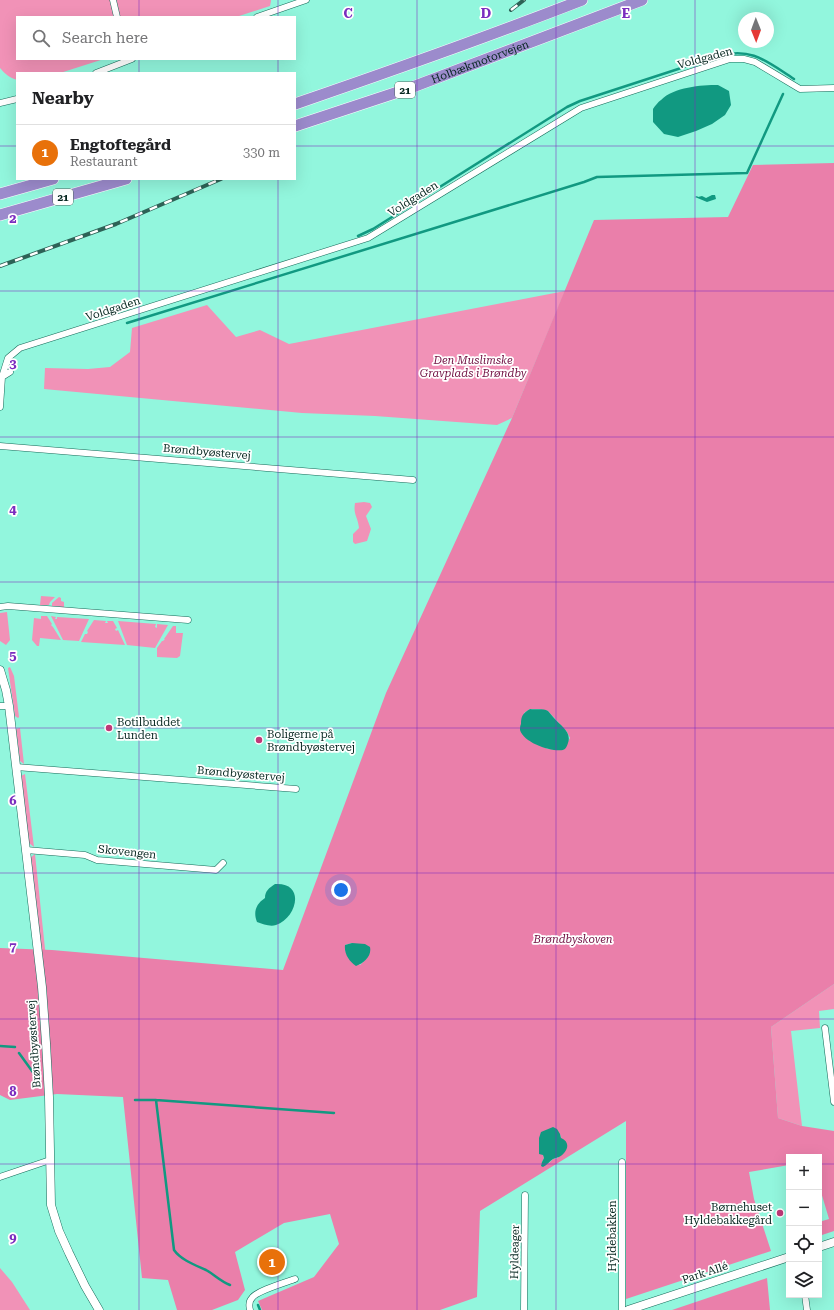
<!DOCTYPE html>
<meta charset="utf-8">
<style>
:root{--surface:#fff;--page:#f6f6f6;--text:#202124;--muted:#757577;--line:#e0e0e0;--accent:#db2777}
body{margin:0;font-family:"Roboto Serif",serif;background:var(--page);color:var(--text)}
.controls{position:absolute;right:12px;bottom:12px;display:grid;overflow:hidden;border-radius:0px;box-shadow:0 4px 16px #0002}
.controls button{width:36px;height:36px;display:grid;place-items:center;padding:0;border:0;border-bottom:1px solid var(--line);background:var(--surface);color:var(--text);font:20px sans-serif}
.compass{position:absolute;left:738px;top:12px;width:36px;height:36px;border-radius:50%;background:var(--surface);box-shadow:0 4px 16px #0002;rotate:179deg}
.you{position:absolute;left:341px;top:890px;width:14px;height:14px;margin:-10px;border:3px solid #fff;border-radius:50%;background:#1a73e8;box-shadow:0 0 0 6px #1a73e833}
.badge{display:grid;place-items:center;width:26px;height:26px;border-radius:50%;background:var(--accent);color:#fff;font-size:13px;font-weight:700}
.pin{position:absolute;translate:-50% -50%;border:2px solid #fff;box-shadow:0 1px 4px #0006}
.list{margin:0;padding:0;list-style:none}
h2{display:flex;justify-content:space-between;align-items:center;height:52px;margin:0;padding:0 16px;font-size:17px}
h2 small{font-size:13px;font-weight:400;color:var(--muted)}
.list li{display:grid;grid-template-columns:26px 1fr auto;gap:12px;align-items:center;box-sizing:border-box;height:56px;padding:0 16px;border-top:1px solid var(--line)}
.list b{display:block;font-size:15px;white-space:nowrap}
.list p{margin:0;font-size:13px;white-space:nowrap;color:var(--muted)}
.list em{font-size:13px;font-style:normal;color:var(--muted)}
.icon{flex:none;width:22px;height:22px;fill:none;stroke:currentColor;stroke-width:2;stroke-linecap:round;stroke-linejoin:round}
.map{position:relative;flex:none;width:834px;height:1310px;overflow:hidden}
.search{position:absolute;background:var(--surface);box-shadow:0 4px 16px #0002;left:16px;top:16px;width:280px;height:44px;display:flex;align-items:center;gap:10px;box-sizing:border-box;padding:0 14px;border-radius:0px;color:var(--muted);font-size:15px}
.panel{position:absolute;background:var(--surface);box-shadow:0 4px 16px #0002;left:16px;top:72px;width:280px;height:108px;border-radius:0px}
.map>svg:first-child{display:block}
</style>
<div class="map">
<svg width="834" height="1310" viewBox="0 0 834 1310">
<rect width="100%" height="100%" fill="#92f6dd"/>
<!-- green -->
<path fill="#f192b7" d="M0 0H271V1L270 6 236 17H17V59H104L60 73H17V80C10 78 4 73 0 68Z
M565 291 512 418 497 425 375 416 302 413 44 389 45 368 88 369 110 367 130 352 132 328 207 305 236 337 260 330 289 344Z
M364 502 370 503 372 507 366 516 371 529 367 541 355 544 353 542V534L359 528C358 517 353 515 355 503Z
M41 596 55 597 50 602 49 605H40Z
M59 597 61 598V601L64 602V607L52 606V603Z
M7 612 10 640 6 645 0 641V613Z
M41 616H47L52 624 51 625 53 627 61 640 40 638 39 646H37L32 640 34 618 41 619Z
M51 616 56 617 55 619H57V617L89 619 79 641 63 640Z
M94 620 106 621 105 623H108L107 621H113L117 628 115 629 116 631 118 630 125 645 81 642 85 634H87L88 632 87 631Z
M118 621 156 624 155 627 157 628V624L168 625 155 648 127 645Z
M173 626H176V633H183L180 656 177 658 157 657V648L162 641H163L165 639H164Z
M10 667 14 676 19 717 18 718 15 716 8 668Z
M20 728 24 764 20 761 16 729Z
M25 774 34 847 29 843 21 776Z
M35 854 52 1015H50L30 858Z
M834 984V1009L819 1011 820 1028 791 1031 802 1126 778 1118 771 1027Z
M0 1268 12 1282 30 1310H0Z"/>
<!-- forest -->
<path fill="#ea7faa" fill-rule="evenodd" d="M834 163V984L771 1027 778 1118 802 1126 834 1131V1231L819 1236V1222L829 1219 821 1192 819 1189V1157H789V1165L749 1172 754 1199 771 1251 626 1299V1121L480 1211 477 1297 440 1310H262L258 1301 314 1277 339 1244 330 1214 284 1223 235 1252 245 1290 238 1300 212 1310H177L168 1280 142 1278 123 1097 57 1094 10 1100 0 1095V948L52 950 283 970 386 693 512 418 594 220 728 217 753 165ZM530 709H539L548 711 567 732 570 738 563 750 548 749 529 740 524 713ZM352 943 367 958 360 965C351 958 345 958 345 945ZM560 1134 561 1138 558 1158 553 1159 549 1163 542 1162 544 1158 543 1155Z
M767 1278 770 1310H672Z"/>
<!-- water -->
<path fill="#119981" d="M718 85 729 91 731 105 725 115 712 124 696 131 678 137 664 134 653 122V109C655 106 658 102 661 100 674 87 701 85 718 85Z
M712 195H715L716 199 707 202 695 197 697 196 698 197 702 196 706 198Z
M530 709C535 710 543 708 548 711 550 713 552 716 554 718 561 726 572 732 568 743 567 746 566 749 563 750 551 752 524 743 520 730 520 728 520 726 521 724 521 716 523 713 530 709Z
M275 884C306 882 297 918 276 925 270 927 263 924 257 922 253 912 256 904 265 898 265 891 269 888 275 884Z
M352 943 365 944 370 947C372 956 364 963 356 966 349 961 344 954 345 945Z
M553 1127 557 1129 560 1134 561 1138C571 1142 568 1152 559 1157 557 1158 555 1158 553 1159 550 1161 547 1165 543 1167L541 1166 542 1162 544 1158 543 1155 539 1154V1138L541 1132Z"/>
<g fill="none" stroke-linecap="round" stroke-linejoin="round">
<!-- stream -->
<path stroke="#119981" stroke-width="2.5" d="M358 236 373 229 567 107 580 101 718 56C752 47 766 61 794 79
M127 323 584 182 597 177 747 173 783 94
M0 1046 15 1047
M19 1053 40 1082
M135 1100H156L334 1113
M156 1100 174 1250C181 1260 195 1265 206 1270 215 1275 220 1281 230 1285
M258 1305 260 1310"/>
<defs>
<path id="minor" d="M113 0 117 17
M257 17 306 0
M96 73 132 59
M0 103 17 99
M2 377 8 358 20 348 368 238 581 108 730 59H744L755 62 800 89 834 88
M0 407 2 377 10 372
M0 446 413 480
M0 607 8 606 188 620
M0 706H9
M16 767 296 789
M26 850 85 855 97 860 216 870 223 863
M825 1028 834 1102
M0 1177 50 1160
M805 1295 807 1310
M250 1310C249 1306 249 1301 252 1298 256 1291 287 1282 295 1279
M524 1310 525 1195
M622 1310V1162"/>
<path id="tertiary" d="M0 670 6 690 9 706 42 987 46 1043 49 1097 51 1205 59 1231 69 1253 85 1286 99 1310
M819 1247 834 1242
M628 1310 789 1257"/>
<g id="motorway">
<path d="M295 104C391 71 487 37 582 0"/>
<path id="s1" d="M295 126 410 88 642 0"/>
<path d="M0 194 53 179"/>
<path d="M0 215 126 179"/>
</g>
</defs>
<!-- minor casing -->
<use href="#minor" stroke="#166a59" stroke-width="7"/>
<!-- tertiary casing -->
<use href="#tertiary" stroke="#166a59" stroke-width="9"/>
<!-- motorway casing -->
<use href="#motorway" stroke="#fff" stroke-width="12"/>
<!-- minor -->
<use href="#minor" stroke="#fff" stroke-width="6"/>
<!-- tertiary -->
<use href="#tertiary" stroke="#fff" stroke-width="8"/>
<!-- motorway -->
<use href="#motorway" stroke="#9c8bcc" stroke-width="11"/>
<defs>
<path id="rail" d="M511 10 524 0
M0 266 116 224 221 179"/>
</defs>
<!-- rail casing -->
<use href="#rail" stroke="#2d6256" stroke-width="4"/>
<!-- rail -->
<use href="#rail" stroke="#fff" stroke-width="2.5" stroke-dasharray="8" stroke-linecap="butt"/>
</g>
<!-- grid -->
<path fill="none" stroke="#7b2cbf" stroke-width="1" stroke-opacity="0.55" d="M139 0V17M278 0V17M417 0V1310M556 0V1310M695 0V1310M139 59V73M278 59V73M0 146H17M295 146H834M139 179V1310M278 179V1310M0 291H834M0 437H834M0 582H834M0 728H834M0 873H834M0 1019H834M0 1164H789M819 1164H834"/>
<!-- markers -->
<g fill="#bf3878" stroke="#fff" stroke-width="1.5">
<circle cx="109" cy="728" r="4"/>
<circle cx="259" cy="740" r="4"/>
<circle cx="780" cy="1213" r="4"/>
</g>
<g text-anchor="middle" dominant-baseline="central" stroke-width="3.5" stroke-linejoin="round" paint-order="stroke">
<!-- shield labels -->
<g fill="#fff" stroke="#4f6662" stroke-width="1">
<rect x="395" y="82" width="20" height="16" rx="3"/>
<rect x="53" y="189" width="20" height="16" rx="3"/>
</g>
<g font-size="10" font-weight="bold" fill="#04251e">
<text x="405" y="90">21</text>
<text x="63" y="197">21</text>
</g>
<!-- street labels -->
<g font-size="11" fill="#04251e" stroke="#fff">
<text transform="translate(705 58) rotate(-15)">Voldgaden</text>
<text stroke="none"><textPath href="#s1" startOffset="196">Holbækmotorvejen</textPath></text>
<text transform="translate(413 199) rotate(-32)">Voldgaden</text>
<text transform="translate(113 309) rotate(-18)">Voldgaden</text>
<text transform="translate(207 452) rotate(5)">Brøndbyøstervej</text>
<text transform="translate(241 774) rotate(5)">Brøndbyøstervej</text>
<text transform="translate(127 852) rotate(6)">Skovengen</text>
<text transform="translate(34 1044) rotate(-94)">Brøndbyøstervej</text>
<text transform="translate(612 1236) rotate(-90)">Hyldebakken</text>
<text transform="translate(515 1252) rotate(-89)">Hyldeager</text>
<text transform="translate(705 1273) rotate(-18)">Park Allé</text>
</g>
<!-- park labels -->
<g font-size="11" font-style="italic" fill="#721143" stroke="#fff">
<text x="473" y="360">Den Muslimske<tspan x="473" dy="13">Gravplads i Brøndby</tspan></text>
<text x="573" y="939">Brøndbyskoven</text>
</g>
<!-- poi labels -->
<g font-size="11" fill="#04251e" stroke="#fff" text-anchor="start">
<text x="117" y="722">Botilbuddet<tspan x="117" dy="13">Lunden</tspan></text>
<text x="267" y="734">Boligerne på<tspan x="267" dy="13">Brøndbyøstervej</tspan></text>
<text x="772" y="1207" text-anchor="end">Børnehuset<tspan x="772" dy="13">Hyldebakkegård</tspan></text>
</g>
</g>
<g font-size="13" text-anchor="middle" font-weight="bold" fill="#7b2cbf" stroke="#fff" stroke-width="3.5" stroke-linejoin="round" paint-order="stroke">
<text x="348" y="18">C</text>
<text x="486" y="18">D</text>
<text x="626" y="18">E</text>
<text x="13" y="223">2</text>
<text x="13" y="368">3</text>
<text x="13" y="514">4</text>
<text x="13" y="660">5</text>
<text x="13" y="805">6</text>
<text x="13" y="951">7</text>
<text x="13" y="1096">8</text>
<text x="13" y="1242">9</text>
</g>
</svg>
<div class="controls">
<button>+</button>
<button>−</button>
<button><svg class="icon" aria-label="locate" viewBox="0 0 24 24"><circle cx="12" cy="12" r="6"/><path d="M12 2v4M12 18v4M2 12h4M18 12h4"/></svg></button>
<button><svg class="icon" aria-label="layers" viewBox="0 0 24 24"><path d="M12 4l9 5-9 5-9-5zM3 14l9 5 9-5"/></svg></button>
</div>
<svg class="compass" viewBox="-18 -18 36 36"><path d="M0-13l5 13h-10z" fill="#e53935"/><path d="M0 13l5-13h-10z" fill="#757577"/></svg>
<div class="you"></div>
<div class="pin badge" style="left:272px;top:1262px;background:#e8710a">1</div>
<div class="search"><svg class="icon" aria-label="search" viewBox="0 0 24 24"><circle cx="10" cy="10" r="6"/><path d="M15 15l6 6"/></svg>Search here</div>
<section class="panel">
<h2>Nearby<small></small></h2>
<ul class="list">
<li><span class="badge" style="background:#e8710a">1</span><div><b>Engtoftegård</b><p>Restaurant</p></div><em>330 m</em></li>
</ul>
</section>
</div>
